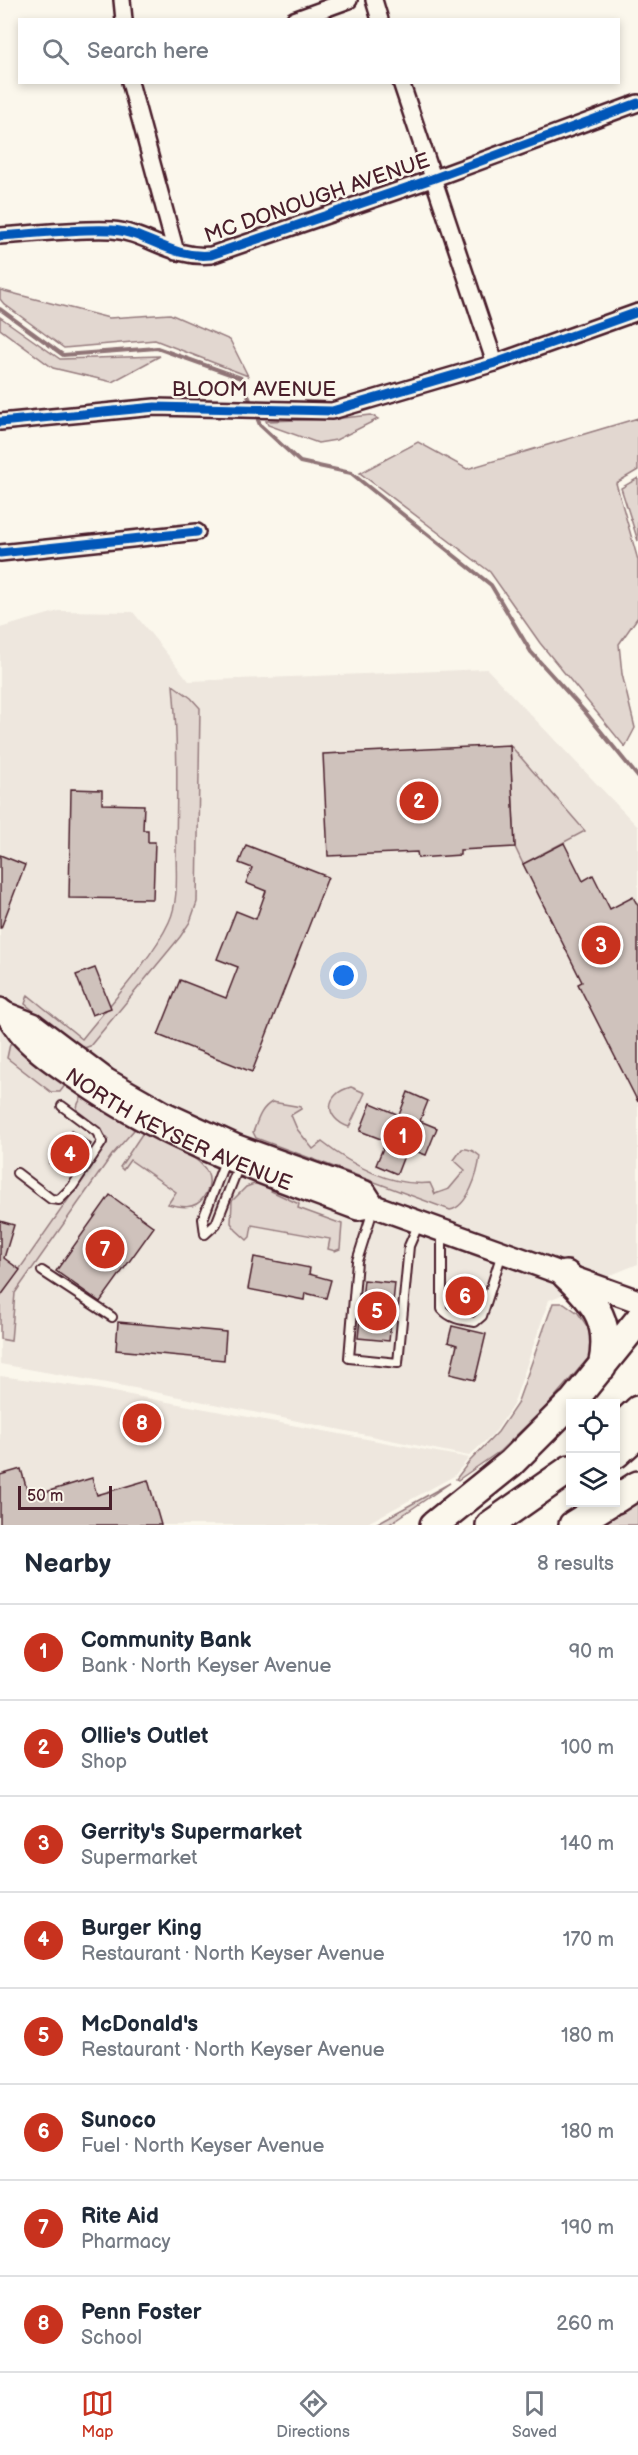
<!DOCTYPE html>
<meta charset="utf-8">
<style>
:root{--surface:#fff;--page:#f6f6f7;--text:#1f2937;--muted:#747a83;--line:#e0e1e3;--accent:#c8321e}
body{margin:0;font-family:"Balsamiq Sans",sans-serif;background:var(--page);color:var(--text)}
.controls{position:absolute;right:18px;bottom:18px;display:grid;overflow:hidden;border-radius:0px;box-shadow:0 3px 9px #0003}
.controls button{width:54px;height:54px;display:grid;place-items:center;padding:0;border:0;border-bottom:2px solid var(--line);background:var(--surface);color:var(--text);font:30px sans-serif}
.scale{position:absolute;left:18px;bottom:15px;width:94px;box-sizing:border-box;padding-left:6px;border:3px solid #4a1f2b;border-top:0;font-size:16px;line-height:21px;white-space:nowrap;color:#4a1f2b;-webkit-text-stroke:4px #fbf7ec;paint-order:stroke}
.you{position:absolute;left:344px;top:976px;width:21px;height:21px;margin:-15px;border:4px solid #fff;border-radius:50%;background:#1a73e8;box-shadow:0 0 0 9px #1a73e833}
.badge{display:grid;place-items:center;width:39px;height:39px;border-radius:50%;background:var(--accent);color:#fff;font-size:20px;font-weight:700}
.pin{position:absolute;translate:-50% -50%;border:3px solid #fff;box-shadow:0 2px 6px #0006}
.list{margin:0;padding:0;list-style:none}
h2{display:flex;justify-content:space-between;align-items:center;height:78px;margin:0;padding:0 24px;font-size:26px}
h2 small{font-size:20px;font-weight:400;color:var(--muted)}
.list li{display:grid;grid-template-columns:39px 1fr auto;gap:18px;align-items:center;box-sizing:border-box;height:96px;padding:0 24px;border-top:2px solid var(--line)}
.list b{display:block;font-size:22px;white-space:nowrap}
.list p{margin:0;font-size:20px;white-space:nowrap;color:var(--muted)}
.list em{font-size:20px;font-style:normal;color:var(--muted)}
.icon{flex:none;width:33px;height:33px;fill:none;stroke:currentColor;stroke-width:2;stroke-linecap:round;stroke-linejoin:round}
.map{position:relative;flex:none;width:638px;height:1525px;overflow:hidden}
.search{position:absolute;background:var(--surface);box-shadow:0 3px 9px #0003;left:18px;right:18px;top:18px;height:66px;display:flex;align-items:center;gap:15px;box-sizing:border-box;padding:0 21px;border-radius:0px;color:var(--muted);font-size:22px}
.sheet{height:846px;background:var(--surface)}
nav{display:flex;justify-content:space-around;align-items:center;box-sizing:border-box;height:84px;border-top:2px solid var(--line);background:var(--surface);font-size:16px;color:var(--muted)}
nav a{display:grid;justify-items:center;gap:3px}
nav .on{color:var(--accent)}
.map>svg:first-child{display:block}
</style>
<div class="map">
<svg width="638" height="1525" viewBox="0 0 638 1525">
<rect width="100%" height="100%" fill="#fbf7ec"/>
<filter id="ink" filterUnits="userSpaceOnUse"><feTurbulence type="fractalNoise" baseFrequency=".0167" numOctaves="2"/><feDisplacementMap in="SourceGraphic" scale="12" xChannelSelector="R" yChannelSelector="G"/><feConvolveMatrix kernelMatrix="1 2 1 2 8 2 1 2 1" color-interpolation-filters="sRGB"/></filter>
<g filter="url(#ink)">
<!-- built -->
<path fill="#eee7de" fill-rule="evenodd" d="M59 611 133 612 189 681 487 669 638 827V1264L549 1300 513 1405 496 1431 469 1456 140 1389 0 1364V1339L11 1340 15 1293 112 1155 127 1139 78 1114 103 1133 108 1139 105 1147 0 1297V628ZM174 686 200 708 197 902 79 1047 25 1004V1000L28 996 82 1039 147 957 170 921 174 903 175 881 178 767ZM510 746 584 831 523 864H522ZM265 1106 301 1110 291 1114 297 1129 313 1149 322 1142 346 1161 373 1172 400 1182 417 1184 430 1183 435 1194 449 1189 466 1169 450 1210 253 1132ZM145 1133 201 1163 208 1173 209 1182 169 1204 177 1192 130 1159 122 1169 119 1166 141 1134ZM270 1190 299 1204 298 1208 341 1224 330 1240 251 1225 247 1239 236 1230 231 1223Z
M0 1376 98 1389 469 1458 454 1476 364 1525H0Z"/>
<!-- green -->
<path fill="#e2d7d0" stroke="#967b7e" stroke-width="1.5" d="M0 290 109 318 170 314 230 340 248 376 155 340 64 348 4 304 0 299Z
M0 317 60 359 160 356 112 382 53 368 0 329Z
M371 415 378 419 336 440 318 443 268 425 266 421 333 419Z
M638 418V470L616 483 638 560V617L619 644 622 674 635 728 625 747 540 643 490 572 360 473 418 442 467 469Z
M638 478V541L621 488Z
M173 685 191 698 200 708 197 902 190 922 180 937 90 1046 81 1049 25 1004 28 995 82 1039C108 1006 152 959 169 922 179 901 176 872 176 849 177 795 178 740 173 685Z
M510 745 585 831 523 864 515 847Z
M15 1043 66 1084 60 1092H51L7 1058 10 1044Z
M351 1087 365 1093 349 1127C324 1118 324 1094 351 1087Z
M83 1096 127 1122 134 1130 112 1155 15 1293 11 1341 0 1339V1297L105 1147 108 1139C95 1121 64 1119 83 1096Z
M272 1102 301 1107V1109L291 1115 297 1129 313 1149 322 1142C351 1165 392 1187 430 1183L435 1194 449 1189 465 1170 454 1160 462 1149C469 1148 474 1151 480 1156 478 1173 468 1207 450 1210L256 1138 253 1132C258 1120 260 1109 272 1102Z
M145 1133C167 1147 229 1161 203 1198 195 1210 180 1207 168 1204L176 1192 130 1160 123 1170 120 1167 142 1134Z
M257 1183 271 1188V1191L299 1204 298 1208 342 1224 340 1249 335 1251 328 1249 330 1239 252 1225 250 1237 247 1240 236 1230 231 1223 232 1201 246 1187Z
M553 1303H564L578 1313 587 1326 593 1343 591 1355 546 1407 500 1451 458 1480 456 1479 469 1462 498 1432 517 1404Z
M450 1483 388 1525H374Z
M638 1502V1525H601Z"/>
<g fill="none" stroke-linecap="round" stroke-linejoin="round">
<!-- stream -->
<path stroke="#907477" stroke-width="4" d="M0 309 63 355 157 348 241 378 252 405
M256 415 260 425 300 462 351 473 491 585 531 652 586 713 638 777"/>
</g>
<!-- building -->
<path fill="#cfc2bc" stroke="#4a1f2b" stroke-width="1.5" d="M510 745 515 847 460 850V855L418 858 417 852 328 856 323 754Z
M71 789 102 790V804L144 805 143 830H148V842H155L153 899 69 898Z
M564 843 583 881 593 875 610 909 633 897 638 906V1102L578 984 582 982 523 864Z
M246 845 328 877 252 1072 158 1035 180 980 226 998 238 967 217 959 236 911 256 919 266 891 246 883 252 868 239 863Z
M0 855 25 865 1 928H0Z
M95 968 111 1008 92 1015 76 975Z
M408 1092 428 1101 420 1121 437 1128 426 1155 407 1148 397 1174 376 1165 386 1141 360 1131 371 1103 399 1115Z
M71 1131 91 1144 69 1176 49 1163Z
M110 1195 154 1227 100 1302 56 1271Z
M0 1221 14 1225 4 1258 20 1270 0 1297Z
M254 1257 310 1268 309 1274 331 1280 326 1298 305 1293 304 1300 248 1289Z
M364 1280 395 1283 389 1341 358 1338Z
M118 1322 226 1332 224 1360 116 1350Z
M452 1326 486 1334 475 1380 450 1374 457 1345 448 1342Z
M21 1469 29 1497 92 1478 97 1495 148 1480 161 1525H0V1475Z"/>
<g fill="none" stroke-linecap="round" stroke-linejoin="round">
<defs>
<path id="lane" d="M17 1173 51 1199 59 1200 72 1187 102 1142 97 1132 62 1106
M373 1210 357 1261 349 1358 398 1363 409 1246 419 1223
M442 1232V1309C451 1319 462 1320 475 1322L482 1316 502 1253
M205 1234 216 1224 239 1165
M205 1234 203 1219 225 1161
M42 1271 112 1317"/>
<path id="street" d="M122 0 124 20
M374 0 380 20
M294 20 349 0
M130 82 176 252
M401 82 495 363
M0 236C35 234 78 228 112 230 146 232 171 259 211 255L432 179 638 103
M0 422 155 407 332 411 495 363 638 312
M0 553 197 532"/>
<g id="secondary">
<path id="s1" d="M0 1009C10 1016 14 1028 23 1037 39 1054 62 1069 81 1082 165 1141 263 1173 358 1209L374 1206 638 1301"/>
<path d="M5 1013 33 1024 107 1080 165 1113 237 1146 365 1192 374 1206"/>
</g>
<path id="highway" d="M566 1275C597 1304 612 1323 602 1367
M571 1404 638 1321
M616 1431 638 1410
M616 1454 638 1434
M616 1499 638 1485
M434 1525 511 1463 570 1404
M490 1525 570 1469
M573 1525 610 1502"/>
</defs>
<!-- lane casing -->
<use href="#lane" stroke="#4a1f2b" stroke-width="12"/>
<!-- street casing -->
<use href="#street" stroke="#4a1f2b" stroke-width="20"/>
<!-- secondary casing -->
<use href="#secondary" stroke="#4a1f2b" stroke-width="26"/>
<!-- highway casing -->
<use href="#highway" stroke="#4a1f2b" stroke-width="32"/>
<!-- lane -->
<use href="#lane" stroke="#fbf7ec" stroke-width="8"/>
<!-- street -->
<use href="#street" stroke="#fbf7ec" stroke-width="15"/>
<!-- secondary -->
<use href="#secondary" stroke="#fbf7ec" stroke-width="21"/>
<!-- highway -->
<use href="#highway" stroke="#fbf7ec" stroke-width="27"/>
<defs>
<path id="cycleway" d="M0 236C35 234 78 228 112 230 146 232 171 259 211 255L432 179 638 103
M0 422 155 407 332 411 495 363 638 312
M0 553 197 532"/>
</defs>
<!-- cycleway casing -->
<use href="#cycleway" stroke="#fbf7ec" stroke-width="13"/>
<!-- cycleway -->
<use href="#cycleway" stroke="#0057b8" stroke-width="9"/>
</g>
</g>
<g text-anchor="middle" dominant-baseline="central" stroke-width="5" stroke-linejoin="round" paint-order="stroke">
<!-- street labels -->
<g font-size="21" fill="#4a1f2b" stroke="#fbf7ec">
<text transform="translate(317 198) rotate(-19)">MC DONOUGH AVENUE</text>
<text x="254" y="389">BLOOM AVENUE</text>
<text stroke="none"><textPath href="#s1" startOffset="219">NORTH KEYSER AVENUE</textPath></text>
</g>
</g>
</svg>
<div class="controls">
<button><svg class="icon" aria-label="locate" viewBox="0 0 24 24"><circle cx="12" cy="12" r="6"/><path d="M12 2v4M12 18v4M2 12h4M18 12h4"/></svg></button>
<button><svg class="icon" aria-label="layers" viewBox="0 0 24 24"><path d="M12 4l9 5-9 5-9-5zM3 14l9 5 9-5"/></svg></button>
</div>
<div class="scale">50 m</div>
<div class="you"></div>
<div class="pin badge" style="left:403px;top:1136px">1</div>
<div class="pin badge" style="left:419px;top:801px">2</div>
<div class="pin badge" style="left:601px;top:945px">3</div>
<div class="pin badge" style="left:70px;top:1154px">4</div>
<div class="pin badge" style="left:377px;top:1311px">5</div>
<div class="pin badge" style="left:465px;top:1296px">6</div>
<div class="pin badge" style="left:105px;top:1249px">7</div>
<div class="pin badge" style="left:142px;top:1423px">8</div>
<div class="search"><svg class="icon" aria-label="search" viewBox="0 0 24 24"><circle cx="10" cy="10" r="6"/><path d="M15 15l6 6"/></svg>Search here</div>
</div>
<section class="sheet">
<h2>Nearby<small>8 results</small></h2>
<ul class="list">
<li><span class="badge">1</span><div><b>Community Bank</b><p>Bank · North Keyser Avenue</p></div><em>90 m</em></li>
<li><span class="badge">2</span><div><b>Ollie's Outlet</b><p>Shop</p></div><em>100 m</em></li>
<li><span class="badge">3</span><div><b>Gerrity's Supermarket</b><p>Supermarket</p></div><em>140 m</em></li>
<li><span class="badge">4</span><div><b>Burger King</b><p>Restaurant · North Keyser Avenue</p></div><em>170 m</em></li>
<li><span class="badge">5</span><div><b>McDonald's</b><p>Restaurant · North Keyser Avenue</p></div><em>180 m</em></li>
<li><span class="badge">6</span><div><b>Sunoco</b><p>Fuel · North Keyser Avenue</p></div><em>180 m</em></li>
<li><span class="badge">7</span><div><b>Rite Aid</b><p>Pharmacy</p></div><em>190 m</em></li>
<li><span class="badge">8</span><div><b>Penn Foster</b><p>School</p></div><em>260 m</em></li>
</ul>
</section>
<nav>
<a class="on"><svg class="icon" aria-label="map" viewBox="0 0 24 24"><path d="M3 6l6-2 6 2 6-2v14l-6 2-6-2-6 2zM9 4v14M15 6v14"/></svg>Map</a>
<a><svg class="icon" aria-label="directions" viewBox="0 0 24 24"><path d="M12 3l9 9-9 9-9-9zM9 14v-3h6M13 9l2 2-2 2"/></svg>Directions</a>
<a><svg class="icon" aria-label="saved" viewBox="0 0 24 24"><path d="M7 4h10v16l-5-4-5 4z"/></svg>Saved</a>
</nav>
